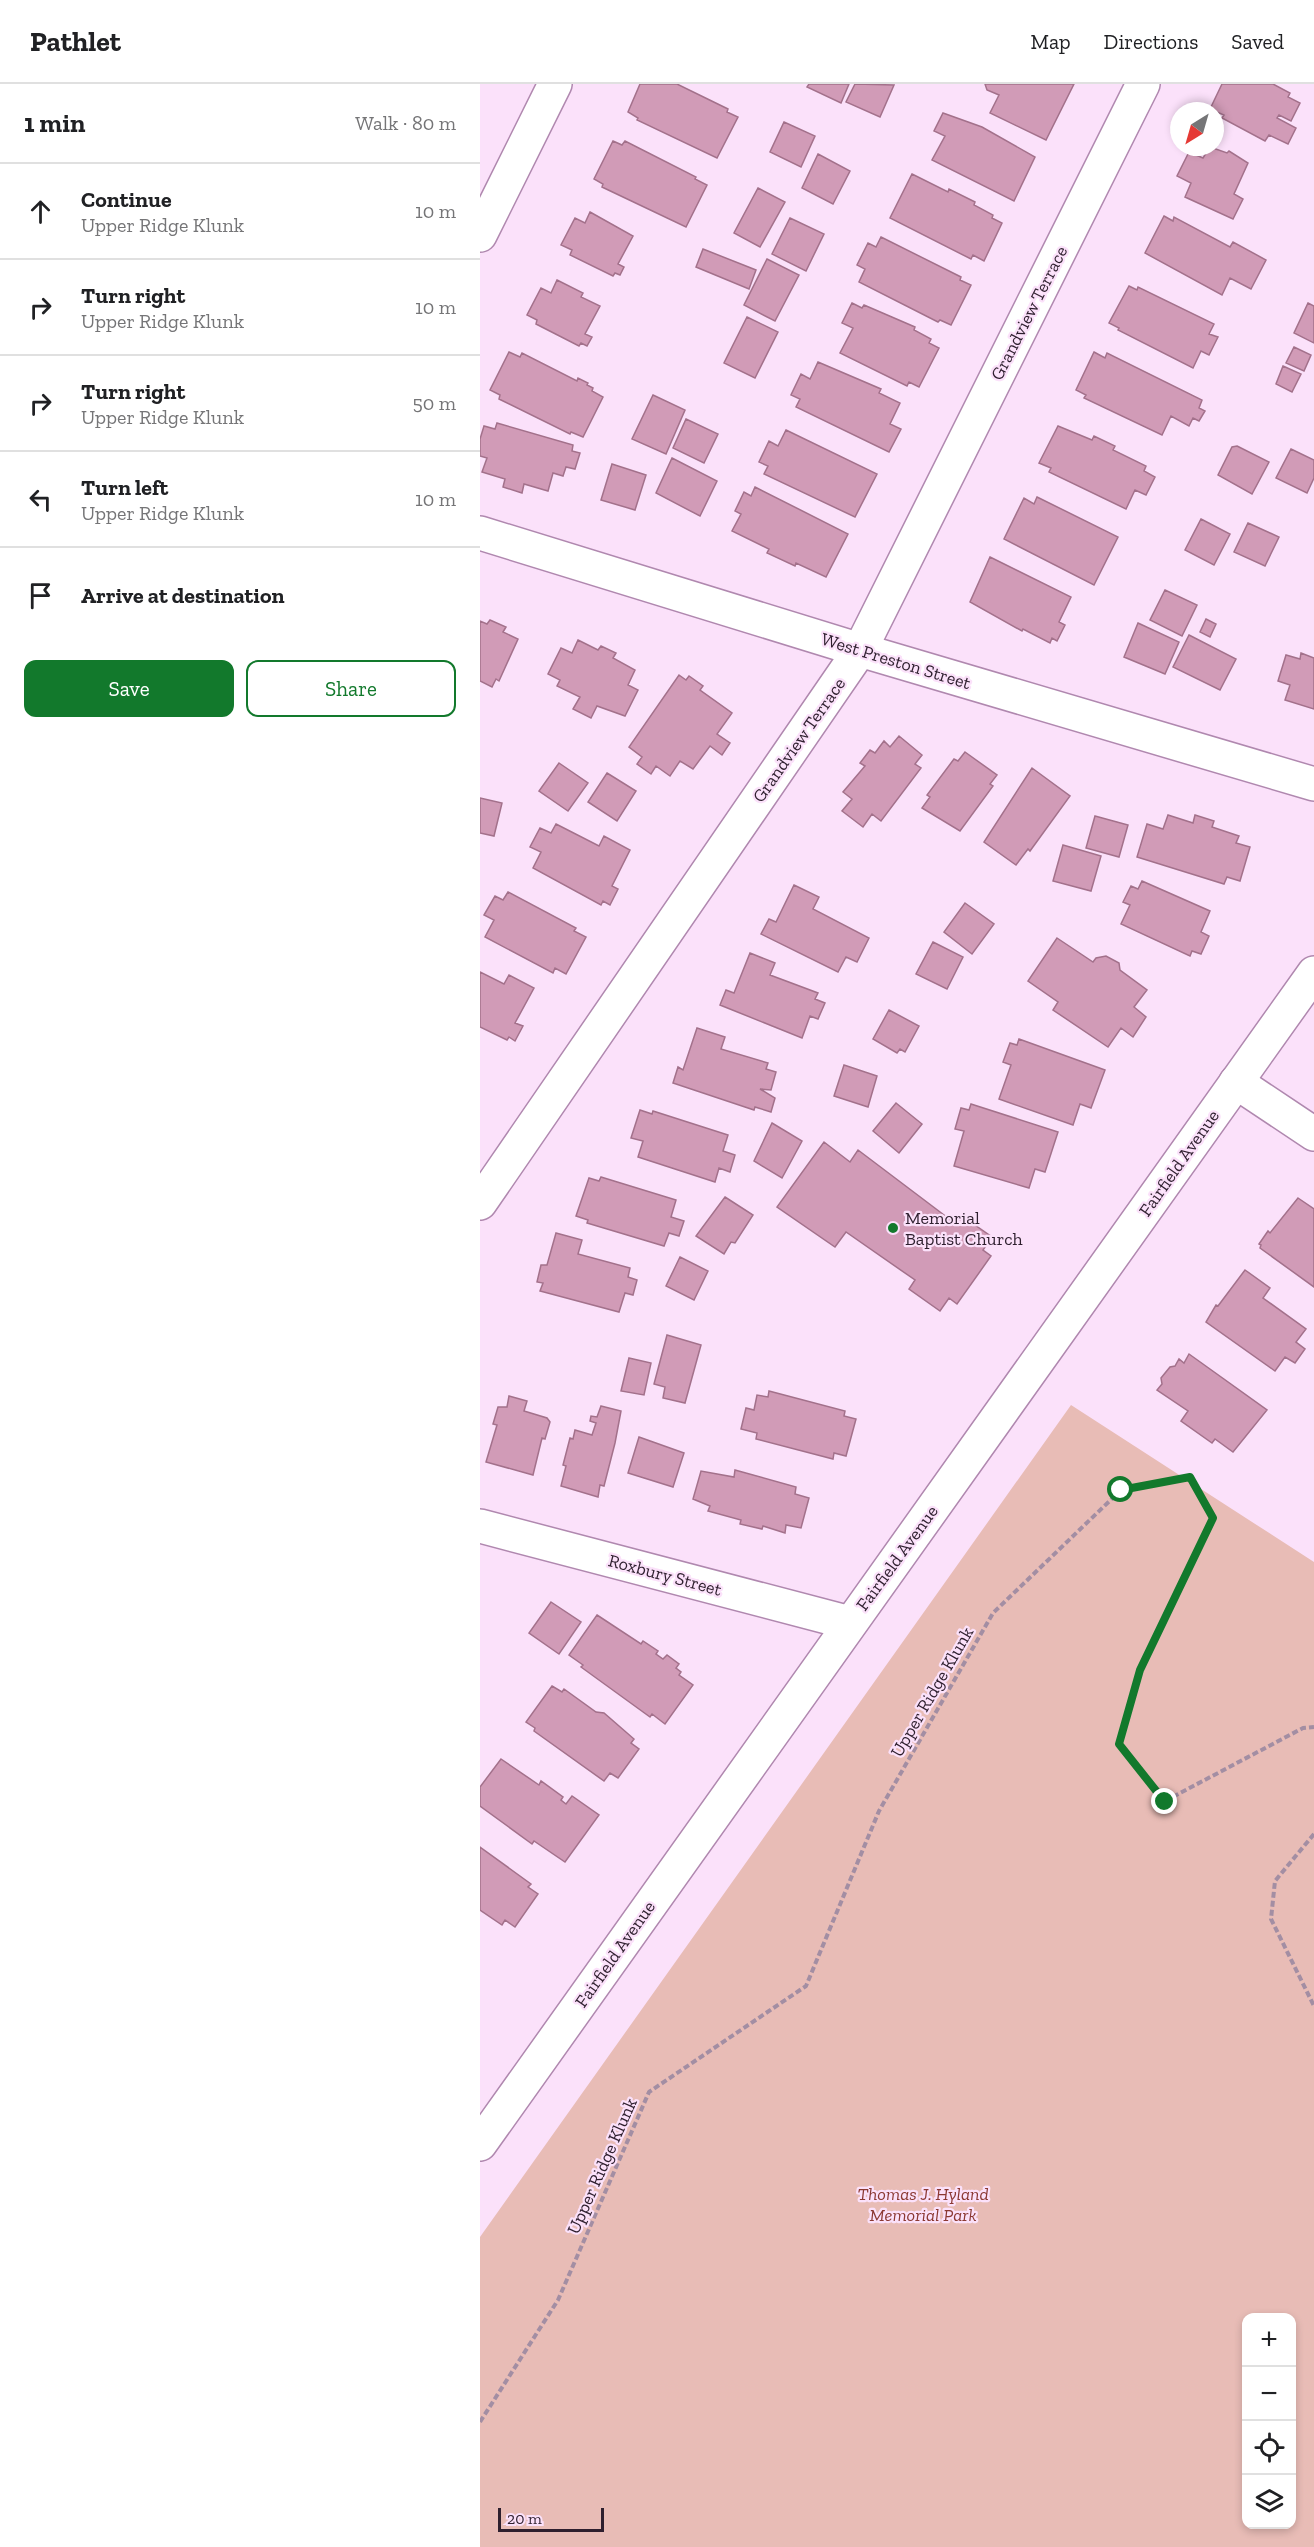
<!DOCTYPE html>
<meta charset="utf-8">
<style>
:root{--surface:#fff;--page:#f2f2f2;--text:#202124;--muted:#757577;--line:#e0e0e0;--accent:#12792c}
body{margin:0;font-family:"Zilla Slab",serif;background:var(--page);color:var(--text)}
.controls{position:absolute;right:18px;bottom:18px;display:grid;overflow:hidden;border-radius:12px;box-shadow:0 3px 9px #0003}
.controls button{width:54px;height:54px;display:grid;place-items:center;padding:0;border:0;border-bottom:2px solid var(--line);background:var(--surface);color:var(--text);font:30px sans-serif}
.compass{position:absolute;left:690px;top:18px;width:54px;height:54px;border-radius:50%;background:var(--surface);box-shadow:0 3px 9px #0003;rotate:217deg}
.scale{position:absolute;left:18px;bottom:15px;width:106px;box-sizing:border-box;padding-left:6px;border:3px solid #2e1f2e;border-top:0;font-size:16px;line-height:21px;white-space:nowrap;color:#2e1f2e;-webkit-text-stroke:4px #fbe1fa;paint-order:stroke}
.stop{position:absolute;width:18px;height:18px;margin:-14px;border:4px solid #12792c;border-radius:50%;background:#fff}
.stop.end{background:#12792c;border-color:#fff;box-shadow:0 2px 6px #0008}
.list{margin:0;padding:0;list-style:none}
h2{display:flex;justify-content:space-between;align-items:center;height:78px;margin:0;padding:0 24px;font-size:26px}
h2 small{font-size:20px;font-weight:400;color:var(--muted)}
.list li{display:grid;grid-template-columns:39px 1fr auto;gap:18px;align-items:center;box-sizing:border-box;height:96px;padding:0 24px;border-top:2px solid var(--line)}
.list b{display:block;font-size:22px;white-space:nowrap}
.list p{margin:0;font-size:20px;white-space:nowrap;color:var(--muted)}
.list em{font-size:20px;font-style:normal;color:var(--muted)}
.actions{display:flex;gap:12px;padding:18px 24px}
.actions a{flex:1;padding:14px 0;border:2px solid var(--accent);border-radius:12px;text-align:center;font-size:21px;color:var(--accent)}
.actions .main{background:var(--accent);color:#fff}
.icon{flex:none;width:33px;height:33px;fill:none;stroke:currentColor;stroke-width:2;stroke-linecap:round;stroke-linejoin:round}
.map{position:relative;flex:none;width:834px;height:2463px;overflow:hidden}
header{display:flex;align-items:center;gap:36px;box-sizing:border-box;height:84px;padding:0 30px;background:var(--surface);border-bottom:2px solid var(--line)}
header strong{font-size:28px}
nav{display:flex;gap:33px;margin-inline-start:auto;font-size:21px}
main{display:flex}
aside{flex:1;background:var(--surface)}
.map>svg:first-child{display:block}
</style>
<header>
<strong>Pathlet</strong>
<nav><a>Map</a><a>Directions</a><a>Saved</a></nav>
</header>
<main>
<aside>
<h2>1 min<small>Walk · 80 m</small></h2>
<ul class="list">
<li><svg class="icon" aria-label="ahead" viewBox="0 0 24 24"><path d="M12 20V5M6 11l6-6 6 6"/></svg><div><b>Continue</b><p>Upper Ridge Klunk</p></div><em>10 m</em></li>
<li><svg class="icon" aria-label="right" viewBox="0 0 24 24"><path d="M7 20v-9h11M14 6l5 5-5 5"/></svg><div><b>Turn right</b><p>Upper Ridge Klunk</p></div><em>10 m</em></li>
<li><svg class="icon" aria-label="right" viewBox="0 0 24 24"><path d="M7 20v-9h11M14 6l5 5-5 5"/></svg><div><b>Turn right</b><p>Upper Ridge Klunk</p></div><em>50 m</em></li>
<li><svg class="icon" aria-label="left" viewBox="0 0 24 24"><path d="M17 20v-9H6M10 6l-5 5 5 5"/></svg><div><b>Turn left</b><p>Upper Ridge Klunk</p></div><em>10 m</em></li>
<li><svg class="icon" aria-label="arrive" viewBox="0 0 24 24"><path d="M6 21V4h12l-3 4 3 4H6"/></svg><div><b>Arrive at destination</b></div></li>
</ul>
<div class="actions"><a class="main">Save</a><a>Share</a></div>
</aside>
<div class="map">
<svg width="834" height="2463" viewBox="0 0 834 2463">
<rect width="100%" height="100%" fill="#fbe1fa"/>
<!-- green -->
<path fill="#e8bcb6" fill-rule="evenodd" d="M591 1321 834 1478V2463H0V2153ZM766 2234H812V2440H766Z"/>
<!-- building -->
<path fill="#d19bb7" stroke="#a3718b" stroke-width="1.5" d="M160 0H197L248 25 247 28 258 33 237 74 157 36 158 34 148 28Z
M329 0H369L361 19 327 3Z
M375 0 414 1 400 33 366 18Z
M505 0H594L566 56 510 29 519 11 507 6Z
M742 0H793L810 9 808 13 820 19 811 37 799 31 797 34 816 44 808 60 789 51 785 57 742 34 744 31 730 25Z
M463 29 502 43 555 73 534 117 452 76 465 52 454 47Z
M304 38 335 52 321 83 290 68Z
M133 57 142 61 145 57 216 93 215 95 227 101 206 143 122 103 123 100 114 95Z
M730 63 747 69 749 67 768 79 754 110 763 115 753 135 705 113 711 99 697 92 709 68 723 74Z
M338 70 370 87 353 120 322 104Z
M432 90 468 108 469 105 495 118 494 121 513 131 512 134 522 139 504 177 493 171 491 175 410 134Z
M278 104 305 118 280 163 254 149Z
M110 128 153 152 138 180 144 183 140 191 135 189 133 192 90 171 92 166 81 161 95 134 105 139Z
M684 132 693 137 694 133 750 163 753 158 786 176 771 205 750 194 742 211 665 169Z
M310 134 344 150 326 187 292 170Z
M401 153 481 193 480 196 491 201 471 241 460 236 458 238 379 198 385 185 377 181 388 159 396 163Z
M223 165 276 186 269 205 216 183Z
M287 175 319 191 295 237 264 221Z
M77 196 103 209 101 213 120 222 105 250 112 253 107 262 101 259 99 262 56 240 57 236 47 231 61 204 71 209Z
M649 202 657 206 658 203 734 240 729 250 738 253 729 271 721 267 713 284 638 246 639 244 629 239Z
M372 219 382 224 384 221 435 243 434 246 451 255 449 259 459 264 439 303 429 298 427 302 360 269 373 244 362 239Z
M828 219 834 222V259L814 249Z
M267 233 298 248 275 294 244 279Z
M814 263 831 271 824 287 806 279Z
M29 268 40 273 42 269 97 297 98 294 108 299 107 301 113 304 112 307 123 313 103 353 91 348 90 350 19 315 20 311 10 306Z
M614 268 625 274 627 269 722 316 719 324 725 327 719 337 713 334 709 342 691 332 682 351 604 314 606 311 596 306Z
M338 278 401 305 399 309 420 319 410 340 421 345 409 368 316 323 320 315 311 311 321 290 330 295Z
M803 282 821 290 812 308 796 300Z
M173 311 205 326 186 370 152 355Z
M206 335 238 350 224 379 193 364Z
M17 339 93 361 92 367 100 369 95 385 86 383 83 392 73 389 68 407 44 400 42 409 23 403 25 395 2 388 7 374 0 372V355L4 342 15 345Z
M578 342 612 356 614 352 635 362 633 366 666 382 664 387 675 393 666 411 655 406 646 425 569 388 571 384 559 379Z
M306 346 397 390 375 433 284 390 288 382 279 378 289 357 298 362Z
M757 362 789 378 772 410 738 391 752 363Z
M811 365 834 376V394L827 409 796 394Z
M192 374 237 397 220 432 176 409Z
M132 380 166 391 155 426 121 416Z
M275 403 368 450 346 493 316 479 315 482 287 469 289 465 252 447 261 430 255 427 264 408 271 412Z
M557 413 638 453 614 501 524 455 544 414 554 420Z
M721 435 750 450 734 481 705 466Z
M768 439 799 453 785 482 754 468Z
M510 473 591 513 579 538 585 541 577 557 572 554 570 559 543 545 542 547 490 518Z
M685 506 717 521 702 552 670 536Z
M726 535 736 540 730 553 720 548Z
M10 536 26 543 23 548 38 555 19 597 16 595 12 603 0 597V537L7 540Z
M658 539 699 558 685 590 644 573Z
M709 551 756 575 740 606 693 583Z
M98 556 118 566 121 562 136 569 133 574 155 586 148 601 158 606 145 632 117 622 111 634 93 625 100 613 77 602 80 596 68 590 81 564 92 569Z
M821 569 834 574V625L805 616 810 601 798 597 806 571 820 575Z
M199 591 206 596 209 592 223 602 220 606 252 629 237 650 250 659 242 671 230 662 213 685 200 677 190 692 176 682 171 690 157 680 162 673 149 663Z
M419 652 442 671 435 680 441 684 401 737 392 730 383 743 362 727 372 715 363 708 385 682 380 679 390 666 395 669 404 657 410 663Z
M485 668 517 691 510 700 513 702 480 747 442 724 450 713 447 711 474 675 478 677Z
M79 679 108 699 88 727 59 707Z
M552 684 590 712 550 767 548 765 536 781 504 758Z
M127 689 156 707 137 737 108 718Z
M0 714 22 719 14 752 0 749Z
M688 731 713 739 715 731 734 737 732 743 759 752 756 759 770 763 760 797 747 793 744 800 657 773 667 740 683 745Z
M615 732 648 741 639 773 606 764Z
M76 740 119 762 124 752 150 766 132 802 138 805 130 821 123 817 121 821 53 784 61 768 50 763 60 744 71 749Z
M583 761 621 772 611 807 573 797Z
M662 797 730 827 721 848 729 852 721 870 712 867 710 872 641 840 650 821 643 818 651 802 658 805Z
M314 801 339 813 333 825 389 854 377 878 366 873 358 888 281 850 289 835 296 838Z
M28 808 96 844 94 847 106 853 86 890 75 884 73 889 5 853 14 836 4 831 15 812 23 816Z
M485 819 514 840 492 870 464 848Z
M577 854 613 878 616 874 626 872 639 879 640 886 667 906 654 923 666 933 653 953 641 944 628 963 573 926 578 918 548 897Z
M453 858 483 873 467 905 436 890Z
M270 869 295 879 290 891 338 909 335 915 345 919 338 935 330 932 322 954 240 921 246 906 254 909Z
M0 888 24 900 29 891 54 904 35 939 43 942 35 957 29 953 27 956 0 943Z
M409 926 439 942 425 968 420 965 417 969 393 955Z
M217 944 245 953 241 965 288 979 286 985 296 988 291 1006 280 1005 295 1014 291 1028 275 1023 274 1026 193 999 198 983 203 986Z
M539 955 625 986 611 1024 600 1020 593 1041 519 1015 531 981 523 978 530 959 537 961Z
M364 981 397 992 388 1023 354 1012Z
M416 1019 442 1040 419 1069 393 1047Z
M491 1020 578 1048 565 1088 555 1085 549 1104 474 1082 484 1047 475 1045 481 1024 489 1026Z
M160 1026 172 1030 173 1027 248 1051 243 1067 255 1071 250 1088 239 1084 235 1098 158 1073 163 1057 151 1054Z
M292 1039 322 1057 302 1094 274 1077Z
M344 1058 370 1078 378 1066 476 1140 482 1132 512 1153 503 1166 511 1172 477 1220 469 1214 460 1227 429 1205 435 1196 366 1148 355 1163 297 1123Z
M121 1093 196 1116 191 1133 204 1137 199 1152 189 1149 184 1162 107 1139 108 1136 96 1132 109 1094 119 1097Z
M245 1113 273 1131 255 1159 251 1158 244 1170 216 1152Z
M818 1114 834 1125V1203L780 1164 781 1161 779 1160 788 1147 790 1149Z
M76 1149 102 1156 98 1170 150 1184 148 1193 157 1196 153 1211 145 1209 139 1228 60 1207 63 1199 57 1198 61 1181H67Z
M200 1173 228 1187 214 1216 186 1202Z
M765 1186 790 1204 783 1214 826 1245 816 1258 825 1265 815 1279 805 1273 795 1287 726 1238 736 1221 738 1222Z
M187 1251 221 1261 205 1319 183 1314 185 1303 174 1300Z
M709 1270 787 1326 753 1368 735 1355 732 1359 701 1337 708 1327 677 1306 682 1300 681 1294 690 1283 695 1282 699 1275 704 1279Z
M149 1274 171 1279 164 1311 141 1307Z
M289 1307 365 1327 364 1332 376 1335 366 1372 354 1369 353 1375 276 1355 277 1349 261 1345 266 1324 274 1326 277 1311 288 1313Z
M29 1312 47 1317 44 1327 67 1334 70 1338 65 1355 62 1354 53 1391 6 1378 17 1341 13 1340 18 1323H27Z
M121 1322 141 1327 135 1359 124 1402 120 1401 118 1413 81 1402 86 1382 83 1381 90 1354 93 1355 95 1346 112 1351 116 1339 110 1337 111 1332 117 1333Z
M159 1353 204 1369 193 1403 148 1389Z
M255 1386 316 1403 315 1410 329 1414 321 1444 306 1441 305 1449 283 1442 282 1445 260 1440 261 1436 228 1427 230 1422 213 1415 221 1387 254 1393Z
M71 1518 101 1538 79 1570 49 1549Z
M117 1531 161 1560 163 1557 178 1567 176 1570 183 1575 187 1571 199 1580 196 1584 201 1588 199 1591 213 1601 185 1640 172 1630 170 1633 101 1583 103 1581 89 1571Z
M72 1602 82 1608 84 1605 116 1628 124 1629 154 1655 151 1659 159 1665 138 1694 130 1689 124 1697 54 1647 55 1644 46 1638Z
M21 1675 59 1701 61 1697 83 1713 81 1716 86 1720 92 1712 119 1731 85 1778 54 1757 52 1760 0 1722V1703Z
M0 1763 51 1800 48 1803 58 1810 35 1843 25 1836 22 1841 0 1826Z"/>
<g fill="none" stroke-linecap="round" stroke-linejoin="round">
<defs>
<path id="minor" d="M0 151 75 0
M756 998 834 1050
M0 1119 380 566 663 0
M0 1442 370 1539"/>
<path id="tertiary" d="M0 449 380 566 834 700"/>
<path id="secondary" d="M0 2060 834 889"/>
</defs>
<!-- minor casing -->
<use href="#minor" stroke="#b088af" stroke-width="36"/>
<!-- tertiary casing -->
<use href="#tertiary" stroke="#b088af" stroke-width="36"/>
<!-- secondary casing -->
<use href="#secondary" stroke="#b088af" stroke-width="36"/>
<!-- path -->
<path stroke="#a38ea3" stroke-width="4" stroke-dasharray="6 3" stroke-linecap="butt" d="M834 1750 795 1797 791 1835 834 1922
M0 2338 78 2216 169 2008 326 1902 399 1727 513 1529 641 1406 710 1393 733 1434 660 1586 639 1660 685 1717 823 1644 834 1643"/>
<!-- minor -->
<use href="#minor" stroke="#fff" stroke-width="33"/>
<!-- tertiary -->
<use href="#tertiary" stroke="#fff" stroke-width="33"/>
<!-- secondary -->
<use href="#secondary" stroke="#fff" stroke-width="33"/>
</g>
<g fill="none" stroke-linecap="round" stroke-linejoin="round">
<!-- route -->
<path stroke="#12792c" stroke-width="8" d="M641 1406 710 1393 733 1434 660 1586 639 1660 685 1718"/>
</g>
<!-- markers -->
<circle fill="#12792c" stroke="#fbe1fa" stroke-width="2" cx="413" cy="1144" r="6"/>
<g text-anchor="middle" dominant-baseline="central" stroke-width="4.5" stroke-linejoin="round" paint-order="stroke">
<!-- street labels -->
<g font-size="18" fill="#2e1f2e" stroke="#fbe1fa">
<text transform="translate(549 229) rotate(-63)">Grandview Terrace</text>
<text transform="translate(416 577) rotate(17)">West Preston Street</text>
<text transform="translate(319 656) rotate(-55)">Grandview Terrace</text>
<text transform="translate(699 1079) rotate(-55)">Fairfield Avenue</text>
<text transform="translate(417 1474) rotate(-54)">Fairfield Avenue</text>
<text transform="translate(185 1491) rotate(15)">Roxbury Street</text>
<text transform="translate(452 1608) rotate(-60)">Upper Ridge Klunk</text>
<text transform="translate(135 1870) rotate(-55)">Fairfield Avenue</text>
<text transform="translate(122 2082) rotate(-66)">Upper Ridge Klunk</text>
</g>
<!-- poi labels -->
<g font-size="18" fill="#2e1f2e" stroke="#fbe1fa" text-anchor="start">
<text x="425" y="1134">Memorial<tspan x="425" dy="21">Baptist Church</tspan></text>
</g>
<!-- park labels -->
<g font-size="18" font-style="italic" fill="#8b3832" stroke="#fbe1fa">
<text x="443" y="2110">Thomas J. Hyland<tspan x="443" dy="21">Memorial Park</tspan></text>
</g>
</g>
</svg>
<div class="controls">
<button>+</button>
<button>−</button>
<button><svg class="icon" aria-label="locate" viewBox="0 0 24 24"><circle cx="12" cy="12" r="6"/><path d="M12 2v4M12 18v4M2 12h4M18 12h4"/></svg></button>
<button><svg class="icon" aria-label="layers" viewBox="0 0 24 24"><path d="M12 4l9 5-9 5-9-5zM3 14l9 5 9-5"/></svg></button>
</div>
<svg class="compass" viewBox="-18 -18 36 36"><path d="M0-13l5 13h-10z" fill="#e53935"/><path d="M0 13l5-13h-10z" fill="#757577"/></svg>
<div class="scale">20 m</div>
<div class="stop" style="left:641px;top:1406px"></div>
<div class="stop end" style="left:685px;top:1718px"></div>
</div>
</main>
